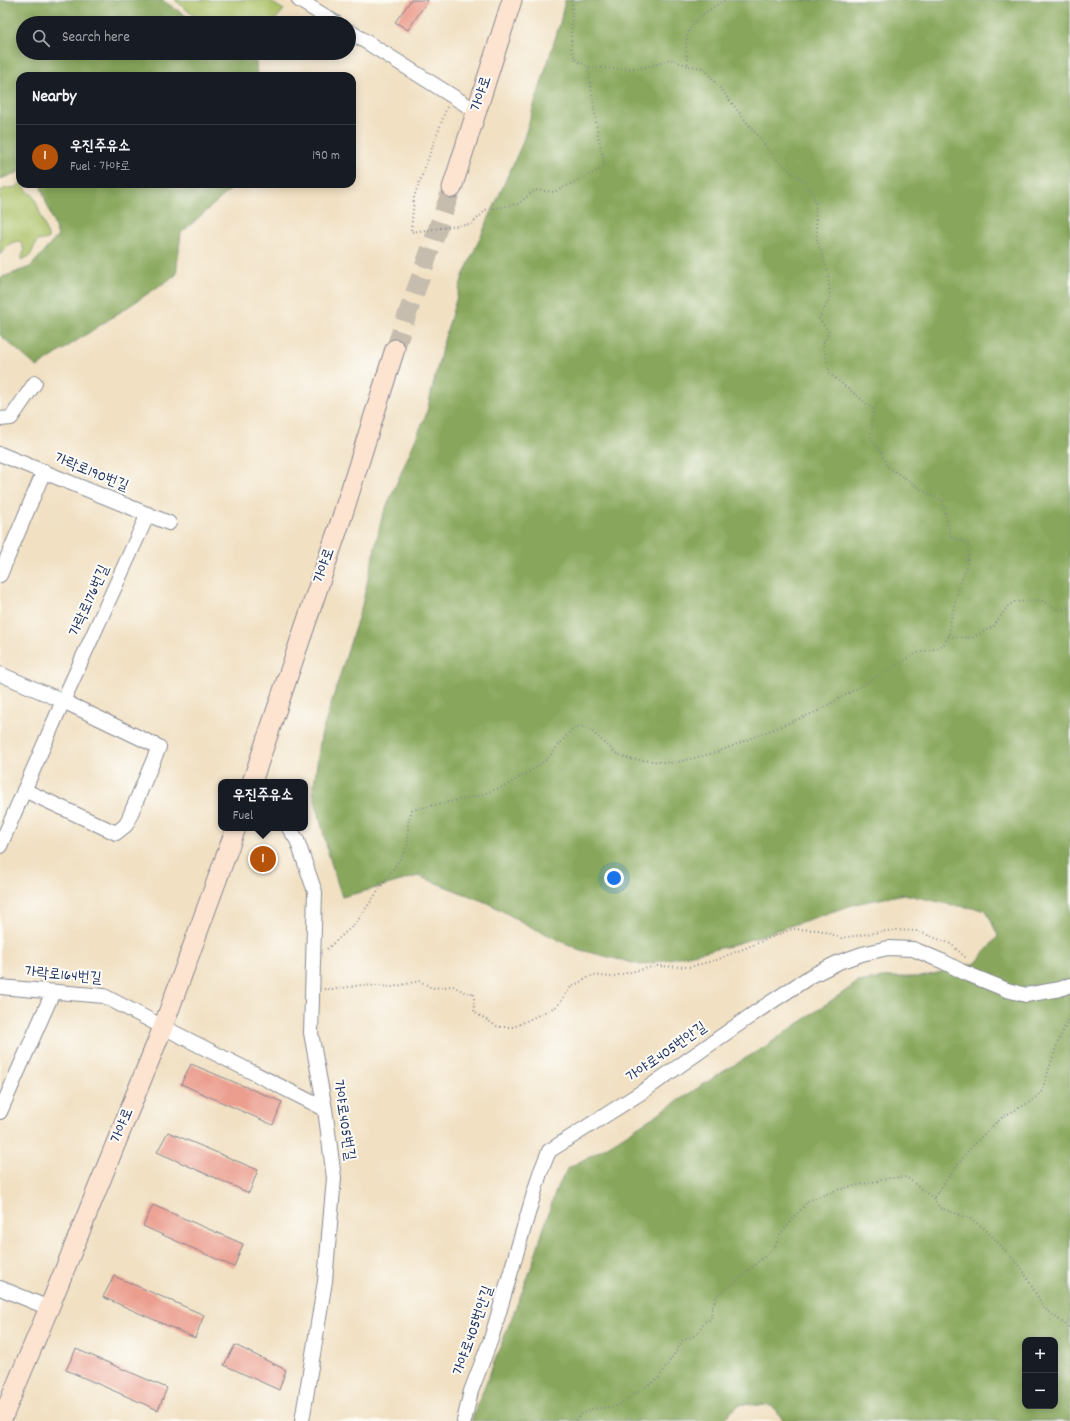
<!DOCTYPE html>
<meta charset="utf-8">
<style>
:root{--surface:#171b24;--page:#242831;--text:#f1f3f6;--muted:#9ea1a6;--line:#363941;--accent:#b45309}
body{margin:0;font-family:Dekko,"Poor Story",sans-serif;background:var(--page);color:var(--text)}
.controls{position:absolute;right:12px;bottom:12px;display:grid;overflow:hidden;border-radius:8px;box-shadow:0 2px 10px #0003}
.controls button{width:36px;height:36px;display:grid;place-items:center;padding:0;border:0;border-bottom:1px solid var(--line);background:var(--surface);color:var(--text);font:20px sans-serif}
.you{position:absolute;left:614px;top:878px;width:14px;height:14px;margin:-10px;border:3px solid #fff;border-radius:50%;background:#1a73e8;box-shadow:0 0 0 6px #1a73e833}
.badge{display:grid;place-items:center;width:26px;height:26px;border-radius:50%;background:var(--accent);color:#fff;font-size:13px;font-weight:700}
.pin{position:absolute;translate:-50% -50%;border:2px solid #fff;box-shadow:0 1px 4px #0006}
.popup{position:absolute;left:218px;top:779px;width:90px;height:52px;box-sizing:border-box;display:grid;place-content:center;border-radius:8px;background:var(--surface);filter:drop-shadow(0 1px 3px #0005);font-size:13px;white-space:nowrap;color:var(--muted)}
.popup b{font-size:15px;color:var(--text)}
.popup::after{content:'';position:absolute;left:50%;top:100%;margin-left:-8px;border:8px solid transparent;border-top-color:var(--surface)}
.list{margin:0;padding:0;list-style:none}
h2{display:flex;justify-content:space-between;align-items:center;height:52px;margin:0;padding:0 16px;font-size:17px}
h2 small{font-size:13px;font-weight:400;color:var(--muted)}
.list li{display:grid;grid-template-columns:26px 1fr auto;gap:12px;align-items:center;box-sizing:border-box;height:64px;padding:0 16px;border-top:1px solid var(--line)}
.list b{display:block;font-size:15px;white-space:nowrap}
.list p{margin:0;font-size:13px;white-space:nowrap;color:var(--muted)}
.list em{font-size:13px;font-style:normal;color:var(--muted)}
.icon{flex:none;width:22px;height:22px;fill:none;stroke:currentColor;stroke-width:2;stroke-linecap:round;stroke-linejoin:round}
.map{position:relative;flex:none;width:1070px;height:1421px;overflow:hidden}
.search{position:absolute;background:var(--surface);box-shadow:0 2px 10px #0003;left:16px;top:16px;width:340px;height:44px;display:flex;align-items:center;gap:10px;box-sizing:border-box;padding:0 14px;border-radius:22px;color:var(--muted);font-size:15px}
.panel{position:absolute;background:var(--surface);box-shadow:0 2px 10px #0003;left:16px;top:72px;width:340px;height:116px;border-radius:12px}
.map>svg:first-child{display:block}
</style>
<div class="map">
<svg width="1070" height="1421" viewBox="0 0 1070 1421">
<rect width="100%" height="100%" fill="#fdfcf7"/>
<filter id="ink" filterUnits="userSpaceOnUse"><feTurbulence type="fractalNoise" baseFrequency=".025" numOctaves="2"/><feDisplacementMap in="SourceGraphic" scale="8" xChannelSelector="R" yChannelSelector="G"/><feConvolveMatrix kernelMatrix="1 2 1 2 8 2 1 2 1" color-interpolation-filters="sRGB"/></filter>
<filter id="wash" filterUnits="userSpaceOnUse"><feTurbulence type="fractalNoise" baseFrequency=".012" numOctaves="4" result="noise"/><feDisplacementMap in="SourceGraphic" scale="16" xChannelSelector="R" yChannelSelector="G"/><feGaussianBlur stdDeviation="0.9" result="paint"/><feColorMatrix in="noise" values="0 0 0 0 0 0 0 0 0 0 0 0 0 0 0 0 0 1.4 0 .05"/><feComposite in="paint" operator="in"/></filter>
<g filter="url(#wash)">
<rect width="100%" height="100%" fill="#f1e0c2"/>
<!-- green -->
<path fill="#abc166" stroke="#637862" d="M175 0H268L284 10 272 23H202Z
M20 183V184H25V187L28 192 34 196 48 236V239L37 241 30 256 21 260 24 250 20 241C9 242 6 246 0 255V191L6 188 17 187Z"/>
<!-- forest -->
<path fill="#88a75b" stroke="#526b5c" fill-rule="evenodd" d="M0 0H162L197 23H23V53H242L256 62 257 76H20V172L0 179Z
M565 0H1070V1421H784L772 1406 740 1404 721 1421H471L529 1274 555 1193 567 1169 611 1144 724 1071 766 1046 858 982 889 977H921L976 963 998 936 986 910 952 905 904 894 855 904 730 946 641 965 580 950 529 926 488 903 418 876 369 890 342 897 329 856 313 791 321 736 362 605 382 517 426 415 443 344 463 276 522 144 560 23ZM1025 1340H1055V1406H1025Z
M40 184H237L181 233 176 275 37 367 0 335V278L30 267 58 236Z"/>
<g id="blocks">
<!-- building -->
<path fill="#eb9d8e" d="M411 0H428L408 30 395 22Z
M191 1064 282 1102 273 1125 181 1084Z
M168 1132 258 1170 249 1193 157 1152Z
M153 1205 243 1244 234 1267 143 1226Z
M114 1276 204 1315 195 1338 103 1297Z
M235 1345 286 1370 279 1390 224 1365Z
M76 1349 167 1388 158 1410 66 1370Z"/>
</g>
</g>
<g filter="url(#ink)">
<use href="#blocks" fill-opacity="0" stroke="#868890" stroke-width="1"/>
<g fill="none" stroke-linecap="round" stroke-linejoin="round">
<!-- secondary-tunnel -->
<path stroke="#c6bdae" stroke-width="19" stroke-dasharray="19 10" stroke-linecap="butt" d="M395 349 452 188"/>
<defs>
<path id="street" d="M299 0 336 23
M349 31 476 111
M0 419 11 418 35 383
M0 454 169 523
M0 575 44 471
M0 674 63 701 159 747 126 825 116 833 24 790
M289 828 297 840 315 892 311 1033 325 1109 334 1178 325 1281 302 1421
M0 846 63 701 148 514
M0 987 104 996 163 1027 325 1109
M0 1112 53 992
M0 1288 49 1308
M464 1421 471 1391 491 1339 540 1173 549 1151 642 1092 756 1012 811 976 839 962 862 954 888 948 913 949 944 962 963 972 1007 990 1026 995 1060 989 1070 985"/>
<path id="secondary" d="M452 188 512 0
M252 782 341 520 395 349
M1 1421 49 1308 163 1027 236 828"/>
</defs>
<!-- street casing -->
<use href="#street" stroke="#868890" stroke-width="16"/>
<!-- secondary casing -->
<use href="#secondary" stroke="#868890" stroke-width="21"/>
<!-- path -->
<path stroke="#868890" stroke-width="2" stroke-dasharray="1 3" stroke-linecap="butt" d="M572 0 571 47 575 59 588 67 617 69 640 68 658 64 670 59 688 66C687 59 686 51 686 44 686 21 708 11 725 0
M447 107 414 197 411 232 472 224 486 210 518 204 535 190 554 192 605 167 598 135 588 67
M949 635 954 637 972 638 994 626 1007 607 1014 602 1041 600 1058 610 1070 607
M327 949 356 923 404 853 408 844V823L412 810 480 795 505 786 537 767 549 757 571 730 580 726 588 728 617 754 630 759 673 763 715 753 818 711 917 653 938 648 945 643 949 635 950 623 957 594 967 564 969 544 951 537 942 500 927 493 887 466 882 453 871 439 873 409 830 374 823 344 829 332 819 319 830 298 828 272 817 240 815 200 806 182 789 171 772 154 704 68 688 66
M324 989H336L362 985 392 987 420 981 432 988 453 986 466 993H474V1012L498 1027H514L557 1006 571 987 593 975 610 977 656 966 689 967 716 960 792 929 820 930 841 938 893 930 917 931 951 944 966 958
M934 1197 968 1151 989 1129 1004 1116 1032 1101 1042 1091 1057 1044 1070 1015
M576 1421 581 1414 592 1409 617 1406 659 1378 683 1340 697 1335 704 1322 711 1319 712 1307 717 1295 733 1284 775 1247 780 1234 808 1201 837 1190 890 1178 906 1177 933 1198 940 1208 969 1218 984 1228 1021 1267 1044 1308 1070 1328"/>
<!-- street -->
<use href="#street" stroke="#fff" stroke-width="14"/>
<!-- secondary -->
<use href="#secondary" stroke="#fde4d1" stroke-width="19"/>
</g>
</g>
<g text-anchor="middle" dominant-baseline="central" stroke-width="4" stroke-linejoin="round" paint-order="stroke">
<!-- street labels -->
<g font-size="15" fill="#1b2f5e" stroke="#fdfcf7">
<text transform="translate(482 94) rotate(-72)">가야로</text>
<text transform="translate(91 473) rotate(22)">가락로190번길</text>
<text transform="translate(325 566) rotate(-71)">가야로</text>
<text transform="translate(90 601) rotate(-66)">가락로176번길</text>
<text transform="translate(63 976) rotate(5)">가락로164번길</text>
<text transform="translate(667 1053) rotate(-35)">가야로405번안길</text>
<text transform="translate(343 1120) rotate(81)">가야로405번길</text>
<text transform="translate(123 1126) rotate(-68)">가야로</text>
<text transform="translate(474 1331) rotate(-71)">가야로405번안길</text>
</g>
</g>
</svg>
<div class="controls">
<button>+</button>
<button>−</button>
</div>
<div class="you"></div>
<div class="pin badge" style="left:263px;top:859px">1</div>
<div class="popup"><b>우진주유소</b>Fuel</div>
<div class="search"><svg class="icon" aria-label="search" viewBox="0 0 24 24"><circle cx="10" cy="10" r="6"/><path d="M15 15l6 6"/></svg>Search here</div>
<section class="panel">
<h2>Nearby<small></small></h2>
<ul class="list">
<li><span class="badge">1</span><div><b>우진주유소</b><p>Fuel · 가야로</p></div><em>190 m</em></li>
</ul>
</section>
</div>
